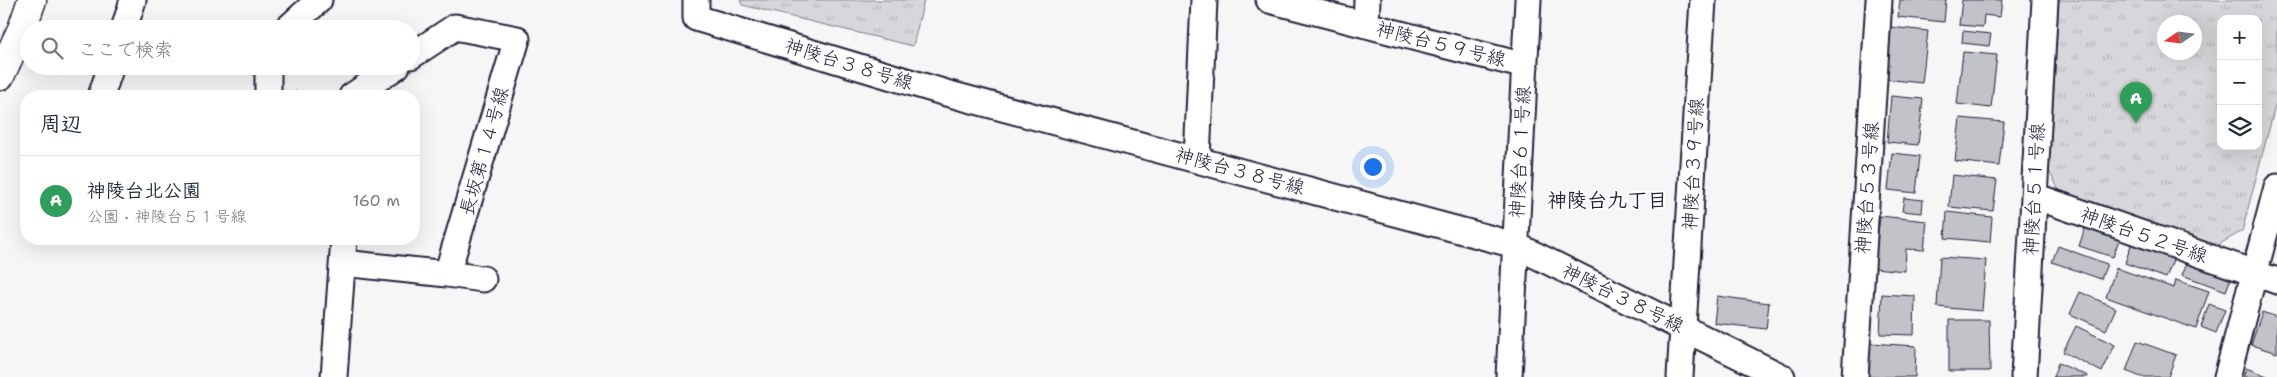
<!DOCTYPE html>
<html lang="ja">
<meta charset="utf-8">
<style>
:root{--surface:#fff;--page:#f2f2f3;--text:#1f2937;--muted:#747a83;--line:#e0e1e3;--accent:#22223b}
body{margin:0;font-family:"Shantell Sans","Klee One",sans-serif;background:var(--page);color:var(--text)}
.controls{position:absolute;right:15px;top:15px;display:grid;overflow:hidden;border-radius:10px;box-shadow:0 5px 20px #0002}
.controls button{width:45px;height:45px;display:grid;place-items:center;padding:0;border:0;border-bottom:1px solid var(--line);background:var(--surface);color:var(--text);font:25px sans-serif}
.compass{position:absolute;left:2157px;top:15px;width:45px;height:45px;border-radius:50%;background:var(--surface);box-shadow:0 5px 20px #0002;rotate:257deg}
.you{position:absolute;left:1372px;top:166px;width:18px;height:18px;margin:-12px;border:4px solid #fff;border-radius:50%;background:#1a73e8;box-shadow:0 0 0 8px #1a73e833}
.badge{display:grid;place-items:center;width:32px;height:32px;border-radius:50%;background:var(--accent);color:#fff;font-size:16px;font-weight:700}
.pin{position:absolute;translate:-50% -41px;filter:drop-shadow(0 1px 2px #0008)}
.pin::after{content:'';position:absolute;top:26px;width:18px;height:15px;background:inherit;clip-path:polygon(0 0,100% 0,50% 100%)}
.list{margin:0;padding:0;list-style:none}
h2{display:flex;justify-content:space-between;align-items:center;height:65px;margin:0;padding:0 20px;font-size:21px}
h2 small{font-size:16px;font-weight:400;color:var(--muted)}
.list li{display:grid;grid-template-columns:32px 1fr auto;gap:15px;align-items:center;box-sizing:border-box;height:90px;padding:0 20px;border-top:1px solid var(--line)}
.list b{display:block;font-size:19px;white-space:nowrap}
.list p{margin:0;font-size:16px;white-space:nowrap;color:var(--muted)}
.list em{font-size:16px;font-style:normal;color:var(--muted)}
.icon{flex:none;width:28px;height:28px;fill:none;stroke:currentColor;stroke-width:2;stroke-linecap:round;stroke-linejoin:round}
.map{position:relative;flex:none;width:2277px;height:377px;overflow:hidden}
.search{position:absolute;background:var(--surface);box-shadow:0 5px 20px #0002;left:20px;top:20px;width:400px;height:55px;display:flex;align-items:center;gap:12px;box-sizing:border-box;padding:0 18px;border-radius:28px;color:var(--muted);font-size:19px}
.panel{position:absolute;background:var(--surface);box-shadow:0 5px 20px #0002;left:20px;top:90px;width:400px;height:155px;border-radius:20px}
.map>svg:first-child{display:block}
</style>
<div class="map">
<svg width="2277" height="377" viewBox="0 0 2277 377">
<defs>
<pattern id="park-tufts" width="24" height="20" patternUnits="userSpaceOnUse" patternTransform="scale(1.25)"><rect width="24" height="20" fill="#d7d7db"/><path d="M3 7l-1-3M5 7V3M7 7l1-3M15 17l-1-3M17 17v-4M19 17l1-3" fill="none" stroke="#b8b8bd"/></pattern>
</defs>
<rect width="100%" height="100%" fill="#f6f6f7"/>
<filter id="ink" filterUnits="userSpaceOnUse"><feTurbulence type="fractalNoise" baseFrequency=".02" numOctaves="2"/><feDisplacementMap in="SourceGraphic" scale="10" xChannelSelector="R" yChannelSelector="G"/><feConvolveMatrix kernelMatrix="1 2 1 2 8 2 1 2 1" color-interpolation-filters="sRGB"/></filter>
<g filter="url(#ink)">
<!-- park -->
<path fill="url(#park-tufts)" stroke="#7c7c8b" fill-rule="evenodd" d="M740 0H924L913 46 742 5Z
M2059 0H2277V99L2242 231 2213 248 2061 194 2049 171ZM2221 19H2258V146H2221ZM2164 22H2194V52H2164Z"/>
<!-- building -->
<path fill="#c2c2c9" stroke="#22223b" d="M1900 0H1946L1944 22 1898 17Z
M1962 0H2002L2000 17 1984 15 1983 27 1959 25Z
M1890 27 1928 31 1922 83 1884 79Z
M1963 31 1991 34 1989 46 1962 43Z
M1963 52 1997 55 1991 108 1957 104Z
M1891 96 1923 99 1918 145 1887 142Z
M1960 118 2004 122 1999 166 1955 161Z
M1892 153 1920 156 1916 193 1888 190Z
M1952 175 1997 180 1993 211 1949 207Z
M1904 198 1923 200 1922 213 1902 211Z
M1947 212 1992 217 1990 242 1945 238Z
M1880 216 1927 221 1924 250 1906 249 1905 271 1874 268Z
M2086 225 2120 237 2113 257 2079 246Z
M2132 242 2174 257 2166 278 2125 263Z
M2058 246 2107 264 2101 279 2052 262Z
M1940 257 1986 260 1982 311 1937 307Z
M2187 262 2231 278 2226 291 2182 275Z
M2116 268 2174 288 2176 280 2209 291 2196 329 2106 297Z
M2080 292 2116 308 2106 330 2070 314Z
M1882 294 1915 296 1914 335 1880 334Z
M1717 296 1769 303 1766 329 1714 323Z
M2209 304 2225 310 2216 333 2201 327Z
M2262 312 2277 317V353L2251 345Z
M1949 320H1989L1990 371H1949Z
M2076 326 2115 345 2102 372 2063 352Z
M2137 341 2176 355 2168 377H2141L2126 371Z
M1870 343 1916 346 1915 377H1868Z
M2058 363 2088 376V377H2053Z
M2246 368 2270 377H2243Z"/>
<g fill="none" stroke-linecap="round" stroke-linejoin="round">
<defs>
<path id="minor" d="M696 0V18L946 93 1515 245 1782 377
M1269 0 1525 66
M1366 25 1367 0
M124 29 133 0
M287 29 319 0
M101 96 111 66
M268 96V66
M352 96 397 66
M1197 160 1204 0
M2034 196 2277 281
M343 263 447 274 517 39 455 27 411 56
M447 274 483 279
M334 377 344 239
M1509 377 1528 0
M1680 377 1703 0
M1855 377 1879 0
M2024 377 2045 0
M2227 377 2277 187"/>
<path id="secondary" d="M0 76 22 29 32 0"/>
</defs>
<!-- minor casing -->
<use href="#minor" stroke="#22223b" stroke-width="29"/>
<!-- secondary casing -->
<use href="#secondary" stroke="#22223b" stroke-width="31"/>
<!-- path -->
<path stroke="#22223b" stroke-width="3" stroke-dasharray="1 4" stroke-linecap="butt" d="M295 92 324 96"/>
<!-- minor -->
<use href="#minor" stroke="#fff" stroke-width="25"/>
<!-- secondary -->
<use href="#secondary" stroke="#fff" stroke-width="28"/>
</g>
</g>
<g text-anchor="middle" dominant-baseline="central" stroke-width="4" stroke-linejoin="round" paint-order="stroke">
<!-- street labels -->
<g font-size="19" fill="#22223b" stroke="#fff">
<text transform="translate(1441 44) rotate(14)">神陵台５９号線</text>
<text transform="translate(849 64) rotate(17)">神陵台３８号線</text>
<text transform="translate(484 151) rotate(-74)">長坂第１４号線</text>
<text transform="translate(1520 152) rotate(-87)">神陵台６１号線</text>
<text transform="translate(1693 164) rotate(-87)">神陵台３９号線</text>
<text transform="translate(1240 171) rotate(15)">神陵台３８号線</text>
<text transform="translate(1867 188) rotate(-86)">神陵台５３号線</text>
<text transform="translate(2034 189) rotate(-87)">神陵台５１号線</text>
<text transform="translate(2144 235) rotate(19)">神陵台５２号線</text>
<text transform="translate(1623 298) rotate(26)">神陵台３８号線</text>
</g>
<!-- neighbourhood labels -->
<g font-size="20" font-weight="bold" fill="#22223b" stroke="#fff">
<text x="1607" y="200">神陵台九丁目</text>
</g>
</g>
</svg>
<div class="controls">
<button>+</button>
<button>−</button>
<button><svg class="icon" aria-label="layers" viewBox="0 0 24 24"><path d="M12 4l9 5-9 5-9-5zM3 14l9 5 9-5"/></svg></button>
</div>
<svg class="compass" viewBox="-18 -18 36 36"><path d="M0-13l5 13h-10z" fill="#e53935"/><path d="M0 13l5-13h-10z" fill="#747a83"/></svg>
<div class="you"></div>
<div class="pin badge" style="left:2136px;top:123px;background:#2e9e5b">A</div>
<div class="search"><svg class="icon" aria-label="search" viewBox="0 0 24 24"><circle cx="10" cy="10" r="6"/><path d="M15 15l6 6"/></svg>ここで検索</div>
<section class="panel">
<h2>周辺<small></small></h2>
<ul class="list">
<li><span class="badge" style="background:#2e9e5b">A</span><div><b>神陵台北公園</b><p>公園 · 神陵台５１号線</p></div><em>160 m</em></li>
</ul>
</section>
</div>
